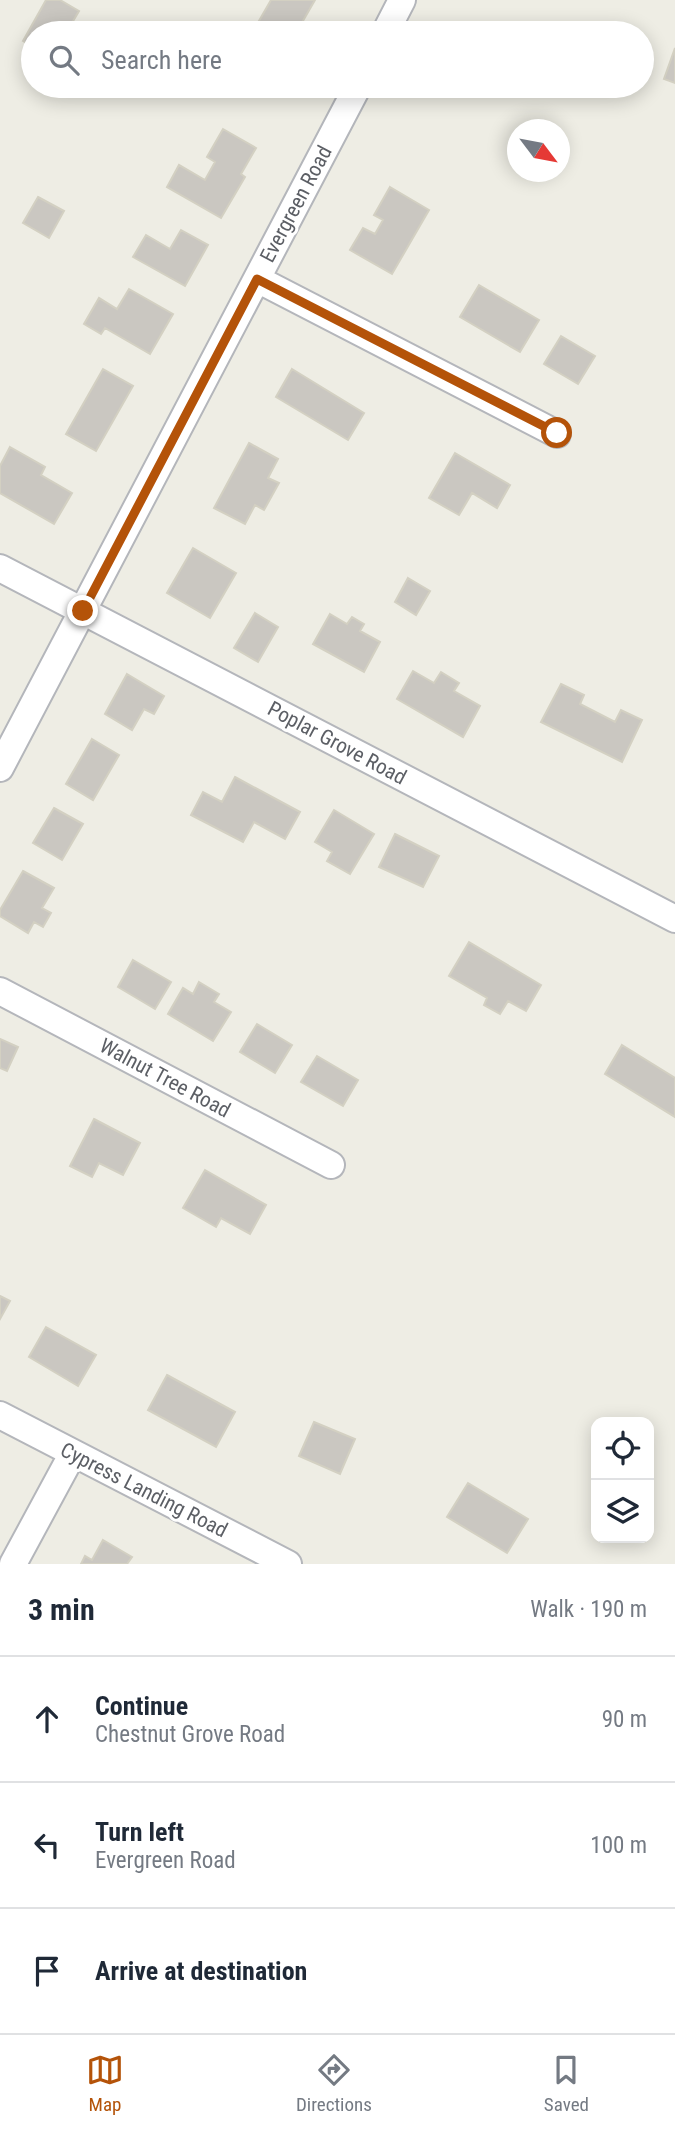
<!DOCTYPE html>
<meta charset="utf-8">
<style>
:root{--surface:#fff;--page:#f2f2f3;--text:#1f2937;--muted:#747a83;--line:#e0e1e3;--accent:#b45309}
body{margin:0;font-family:"Roboto Condensed",sans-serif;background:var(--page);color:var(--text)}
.controls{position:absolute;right:21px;bottom:21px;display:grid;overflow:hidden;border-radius:14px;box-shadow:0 4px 18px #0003}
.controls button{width:63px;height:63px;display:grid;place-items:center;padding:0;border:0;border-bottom:2px solid var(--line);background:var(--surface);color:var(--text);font:35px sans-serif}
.compass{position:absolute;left:507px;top:119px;width:63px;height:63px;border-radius:50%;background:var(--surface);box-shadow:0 4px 18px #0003;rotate:122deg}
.stop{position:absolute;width:21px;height:21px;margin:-16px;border:5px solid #b45309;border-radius:50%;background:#fff}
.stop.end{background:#b45309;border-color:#fff;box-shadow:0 2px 7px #0008}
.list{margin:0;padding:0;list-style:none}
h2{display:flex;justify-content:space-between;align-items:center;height:91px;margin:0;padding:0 28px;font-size:30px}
h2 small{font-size:23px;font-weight:400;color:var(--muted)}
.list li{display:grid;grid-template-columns:46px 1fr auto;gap:21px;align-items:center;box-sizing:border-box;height:126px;padding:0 28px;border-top:2px solid var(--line)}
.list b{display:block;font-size:26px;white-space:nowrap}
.list p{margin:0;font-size:23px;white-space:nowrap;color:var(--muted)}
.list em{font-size:23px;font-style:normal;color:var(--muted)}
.icon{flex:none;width:38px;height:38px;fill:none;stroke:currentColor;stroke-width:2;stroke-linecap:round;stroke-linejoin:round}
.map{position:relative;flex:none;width:675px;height:1564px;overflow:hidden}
.search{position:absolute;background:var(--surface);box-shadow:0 4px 18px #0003;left:21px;right:21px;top:21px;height:77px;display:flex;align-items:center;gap:18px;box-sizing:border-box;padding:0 24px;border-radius:38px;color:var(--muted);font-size:26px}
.sheet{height:469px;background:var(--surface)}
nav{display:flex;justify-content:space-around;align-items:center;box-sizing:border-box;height:98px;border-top:2px solid var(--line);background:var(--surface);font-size:19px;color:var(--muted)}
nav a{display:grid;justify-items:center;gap:4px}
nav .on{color:var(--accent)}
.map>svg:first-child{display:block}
</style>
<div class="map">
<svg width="675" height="1564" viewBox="0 0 675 1564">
<rect width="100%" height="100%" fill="#eeede4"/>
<!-- building -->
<path fill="#cac7c1" stroke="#d3d0c2" stroke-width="2" d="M46 0H60L79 11 66 33H33V47L23 41Z
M271 0H315L296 33H252Z
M675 48V83L664 79Z
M223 129 256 148 241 174 245 177 221 218 167 187 179 165 205 180 215 162 207 157Z
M390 187 429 210 392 274 350 250 363 228 375 234 383 220 374 215Z
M38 197 64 211 49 238 23 223Z
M181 230 208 245 185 286 133 257 146 235 170 249Z
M479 285 539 320 520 352 460 317Z
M129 289 173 314 150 354 105 328 101 334 84 324 99 298 117 309Z
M561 336 595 356 578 384 544 364Z
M103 369 133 386 96 451 66 434Z
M292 369 364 413 348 440 276 397Z
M249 443 278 459 268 478 279 483 264 510 255 505 245 524 214 508Z
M10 447 45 467 41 475 72 493 54 524 0 493V466Z
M455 453 510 485 497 508 472 493 459 515 429 498Z
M193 548 236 573 210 618 167 593Z
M408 578 430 591 416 615 395 602Z
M255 613 278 627 258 662 234 648Z
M330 614 347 624 352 617 364 624 360 631 380 642 364 672 313 644Z
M413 671 434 683 441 672 459 683 454 691 480 706 463 737 397 699Z
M127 674 164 696 154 714 144 709 132 730 105 714Z
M561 684 584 695 580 704 615 722 621 710 642 720 622 762 541 722Z
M92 739 119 755 93 800 66 784Z
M235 777 300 812 285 839 254 822 243 842 191 815 203 792 222 802Z
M54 808 83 824 62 860 33 843Z
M334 810 374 834 350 874 327 861 332 852 315 842Z
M395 834 439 856 423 887 379 867Z
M23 871 54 888 42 908 51 913 43 927 34 922 28 933 0 916V910Z
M469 942 541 985 526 1011 508 1001 500 1014 484 1005 487 998 449 976Z
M133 960 171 982 155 1009 118 987Z
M199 982 219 994 214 1002 231 1012 213 1041 168 1014 183 988 193 994Z
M257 1024 292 1045 275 1073 240 1052Z
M0 1039 18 1047 7 1071 0 1068Z
M622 1045 675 1078V1117L605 1074Z
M317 1056 358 1080 343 1106 301 1082Z
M94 1119 140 1143 123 1175 99 1163 92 1177 70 1166Z
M205 1170 266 1205 250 1234 221 1218 216 1227 183 1208Z
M0 1296 10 1301 0 1319Z
M46 1327 96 1355 78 1386 29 1357Z
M167 1375 235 1412 216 1447 148 1410Z
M314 1422 355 1439 340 1474 299 1456Z
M468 1483 528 1519 507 1553 447 1517Z
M103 1540 132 1557 127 1564H81L85 1556 92 1560Z"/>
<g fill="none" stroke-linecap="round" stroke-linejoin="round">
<defs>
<path id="minor" d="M385 33 402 0
M257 279 557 434
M0 568 675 919
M0 768 358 86
M0 991 331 1165
M0 1415 288 1564
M13 1564 73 1453"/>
</defs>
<!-- minor casing -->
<use href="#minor" stroke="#b4b6bb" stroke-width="30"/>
<!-- minor -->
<use href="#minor" stroke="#fff" stroke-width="26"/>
</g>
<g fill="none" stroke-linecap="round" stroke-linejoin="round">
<!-- route -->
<path stroke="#b45309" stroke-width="9" d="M83 611 257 279 557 433"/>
</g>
<g text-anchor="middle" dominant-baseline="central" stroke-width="6" stroke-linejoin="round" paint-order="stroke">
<!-- street labels -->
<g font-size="21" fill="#5c5f65" stroke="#fff">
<text transform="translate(296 204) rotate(-62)">Evergreen Road</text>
<text transform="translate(337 743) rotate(28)">Poplar Grove Road</text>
<text transform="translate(165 1078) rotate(28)">Walnut Tree Road</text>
<text transform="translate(144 1490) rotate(27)">Cypress Landing Road</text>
</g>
</g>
</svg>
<div class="controls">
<button><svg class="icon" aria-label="locate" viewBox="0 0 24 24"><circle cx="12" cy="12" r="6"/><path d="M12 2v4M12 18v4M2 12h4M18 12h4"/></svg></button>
<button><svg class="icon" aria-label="layers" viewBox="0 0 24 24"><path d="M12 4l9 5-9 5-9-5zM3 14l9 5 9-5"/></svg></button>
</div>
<svg class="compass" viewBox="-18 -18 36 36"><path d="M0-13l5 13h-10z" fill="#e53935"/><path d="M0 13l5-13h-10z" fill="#747a83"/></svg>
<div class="stop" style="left:557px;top:433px"></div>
<div class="stop end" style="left:83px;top:611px"></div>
<div class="search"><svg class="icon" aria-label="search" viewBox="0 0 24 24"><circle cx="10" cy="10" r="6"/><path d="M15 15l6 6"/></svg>Search here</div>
</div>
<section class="sheet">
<h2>3 min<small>Walk · 190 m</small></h2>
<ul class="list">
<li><svg class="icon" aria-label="ahead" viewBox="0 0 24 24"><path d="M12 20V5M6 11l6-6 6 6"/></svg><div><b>Continue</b><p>Chestnut Grove Road</p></div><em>90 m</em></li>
<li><svg class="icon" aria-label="left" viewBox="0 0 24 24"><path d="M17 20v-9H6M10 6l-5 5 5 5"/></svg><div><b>Turn left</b><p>Evergreen Road</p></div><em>100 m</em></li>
<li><svg class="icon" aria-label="arrive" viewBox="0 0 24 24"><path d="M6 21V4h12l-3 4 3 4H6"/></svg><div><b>Arrive at destination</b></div></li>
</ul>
</section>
<nav>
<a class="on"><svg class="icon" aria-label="map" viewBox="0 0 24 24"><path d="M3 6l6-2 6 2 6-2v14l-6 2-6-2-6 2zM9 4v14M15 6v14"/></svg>Map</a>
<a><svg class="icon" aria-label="directions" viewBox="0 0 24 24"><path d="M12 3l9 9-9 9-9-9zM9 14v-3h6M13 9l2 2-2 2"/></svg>Directions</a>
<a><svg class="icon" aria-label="saved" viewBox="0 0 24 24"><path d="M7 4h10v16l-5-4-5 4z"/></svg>Saved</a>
</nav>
